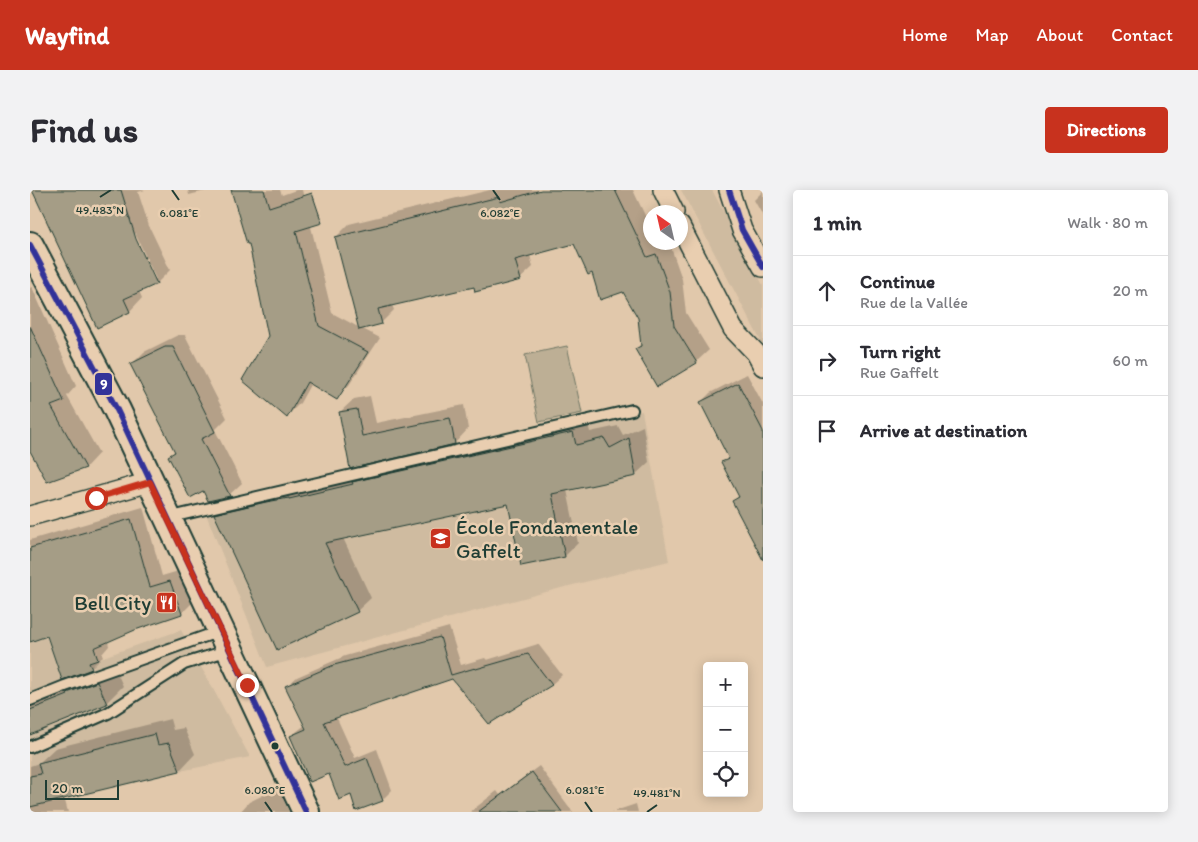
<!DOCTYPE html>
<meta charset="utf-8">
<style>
:root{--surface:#fff;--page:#f2f2f3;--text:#2b2b33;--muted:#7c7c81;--line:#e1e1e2;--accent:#c8321e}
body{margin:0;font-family:Itim,sans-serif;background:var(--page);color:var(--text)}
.controls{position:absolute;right:15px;bottom:15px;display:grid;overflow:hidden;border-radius:5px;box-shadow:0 2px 12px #0003}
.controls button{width:45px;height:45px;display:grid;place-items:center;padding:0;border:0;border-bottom:1px solid var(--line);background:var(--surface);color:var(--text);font:25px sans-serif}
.compass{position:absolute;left:613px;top:15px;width:45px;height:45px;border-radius:50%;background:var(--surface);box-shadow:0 2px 12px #0003;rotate:326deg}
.scale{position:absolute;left:15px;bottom:12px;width:74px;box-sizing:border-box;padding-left:5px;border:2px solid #1f3d34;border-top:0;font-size:14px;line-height:18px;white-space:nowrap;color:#1f3d34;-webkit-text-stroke:4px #e9ceb0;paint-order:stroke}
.stop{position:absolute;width:15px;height:15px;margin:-11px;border:4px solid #c8321e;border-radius:50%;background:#fff}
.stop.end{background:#c8321e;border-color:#fff;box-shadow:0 1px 5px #0008}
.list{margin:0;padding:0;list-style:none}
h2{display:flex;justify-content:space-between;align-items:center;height:65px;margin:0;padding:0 20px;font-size:21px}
h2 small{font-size:16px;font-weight:400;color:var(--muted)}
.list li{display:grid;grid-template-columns:32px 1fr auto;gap:15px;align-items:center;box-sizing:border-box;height:70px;padding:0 20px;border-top:1px solid var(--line)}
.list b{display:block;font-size:19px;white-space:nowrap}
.list p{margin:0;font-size:16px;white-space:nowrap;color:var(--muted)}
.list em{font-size:16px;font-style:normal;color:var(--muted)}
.icon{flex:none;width:28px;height:28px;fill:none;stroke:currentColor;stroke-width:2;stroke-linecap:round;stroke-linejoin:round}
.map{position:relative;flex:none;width:733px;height:622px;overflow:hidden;border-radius:5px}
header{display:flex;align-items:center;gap:30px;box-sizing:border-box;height:70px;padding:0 25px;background:var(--accent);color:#fff}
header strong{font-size:24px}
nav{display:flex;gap:28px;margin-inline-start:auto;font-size:18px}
.intro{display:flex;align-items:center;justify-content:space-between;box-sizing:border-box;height:120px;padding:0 30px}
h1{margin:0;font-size:35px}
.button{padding:12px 22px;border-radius:5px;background:var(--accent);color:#fff;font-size:18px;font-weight:700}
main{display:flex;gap:30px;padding:0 30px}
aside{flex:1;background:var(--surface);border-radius:5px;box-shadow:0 2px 12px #0003}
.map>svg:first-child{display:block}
</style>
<header>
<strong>Wayfind</strong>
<nav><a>Home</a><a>Map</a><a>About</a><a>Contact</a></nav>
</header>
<div class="intro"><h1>Find us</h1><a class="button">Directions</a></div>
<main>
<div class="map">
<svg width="733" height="622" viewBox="0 0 733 622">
<rect width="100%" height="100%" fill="#e1c8ab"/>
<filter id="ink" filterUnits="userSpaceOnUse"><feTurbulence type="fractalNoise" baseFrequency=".02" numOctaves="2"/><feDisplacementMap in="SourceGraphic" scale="10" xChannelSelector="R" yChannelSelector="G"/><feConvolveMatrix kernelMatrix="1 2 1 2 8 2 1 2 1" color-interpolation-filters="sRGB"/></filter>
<g filter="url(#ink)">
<!-- built -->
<path fill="#cfbba0" d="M651 0H682L733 95V155Z
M612 221 639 371 531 398 237 477 176 324Z
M9 426 30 482 151 440 220 567 150 581 19 612 0 618V429Z"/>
<!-- green -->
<path fill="#bdaf95" stroke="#6e7664" d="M537 156 552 223 509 232 495 165Z"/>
<!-- shadow -->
<path fill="#0003" fill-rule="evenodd" d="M4 0H115L108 2 119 36 140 80 127 93 109 101 112 108 100 121ZM105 43 126 89H124L103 44Z
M158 0H179L159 5Z
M203 0H250L252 5 266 0H272L302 123 330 138 306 47 319 34 460 0H603L620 36V52H628L629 55 639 52 652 89 656 123 679 160 666 172 606 159 612 153 609 128 594 101 563 82 545 52 500 65 503 77 490 89 445 95 362 115 364 120 351 133 331 138 350 148 319 195 306 208 281 193 270 213 257 226 220 52Z
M733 1V26L724 10Z
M2 97 46 196 37 206 69 263 56 277 18 291 0 235V98Z
M148 145H155L197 228 185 240 212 293 199 305 174 299 140 266 145 260 102 174 114 162Z
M717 184 733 214V368L704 311 709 305 693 273 699 266 671 212 680 203Z
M340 206 346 233 434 215 438 239 425 253 321 277 310 222 324 209Z
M557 230 560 242 588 236 593 245 613 236 619 272 605 285 537 300 548 353 535 366 479 313 313 348 341 408 327 421 186 324 199 311Z
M113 317 132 386 152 380 164 411 152 423 105 439 78 451 79 456 72 464 73 466 61 478 17 444 0 451V350Z
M419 437 431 475 455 468 457 470 508 454 532 485 522 494 460 532 423 488 306 526 325 568 347 559 362 600 352 610 322 604 261 546 275 535 257 496 267 487 315 466Z
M84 476 93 496 76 513 0 544V512Z
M140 529 143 540 154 538 165 564 150 580 34 607 38 622H0V576L9 573 25 558Z
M509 576 543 622H440L467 601 470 605Z
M248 598 259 622H210L219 612Z
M606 614 608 622H582Z"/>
<!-- building -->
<path fill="#a59d86" stroke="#1f3d34" d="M2 0H91L106 49 127 94 94 109 100 122 67 138Z
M201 0H234L239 17 282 3 292 33 266 41 289 136 338 162 307 210 277 192 257 228 212 190 238 146 219 54H217Z
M511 0H585L617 67 626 64 640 102 644 136 667 173 627 197 605 159 611 156 608 128 593 102 570 110 562 83 558 85 544 54 485 70 491 90 445 102 444 97 348 119 352 134 329 140 305 47 469 7 470 12Z
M0 136 34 211 21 216 56 278 17 292 0 261Z
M135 157H143L185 242 171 249 200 306 178 311 173 301 160 308 138 266 145 262 100 174Z
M708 193 733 241V370L702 311 709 307 691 272 699 269 670 212Z
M327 219 332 246 420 228 425 254 320 279 309 222Z
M543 242 546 255 574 248 580 258 599 248 606 286 522 304 535 367 491 376 478 314 295 353 328 422 247 460 184 324 236 312 259 308V309L323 294 322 292Z
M101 329 120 397 140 391 152 424 105 440 64 458 68 470 59 473 62 479 32 490 17 446 0 452V358Z
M410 447 421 485 445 478 446 479 498 464 522 495 459 534 422 489 294 532 315 577 337 568 353 611 326 621 321 605 309 610 299 584 280 592 260 546 276 539 255 496 304 475Z
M67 492 77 514 0 545V520L38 505 37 503Z
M125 544 128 555 139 553 150 581 0 617V586L11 584 8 573Z
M502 582 532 622H448Z"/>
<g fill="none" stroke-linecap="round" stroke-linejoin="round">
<defs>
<path id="service" d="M137 328 602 220
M0 510 35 496 190 441
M0 557 78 523 154 474 199 460"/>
<path id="minor" d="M633 0 644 22
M699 0 712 40 733 77
M650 36 703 139 726 163 733 176
M0 326 120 292"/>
<path id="secondary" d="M0 55 87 220 276 622"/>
</defs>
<!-- service casing -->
<use href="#service" stroke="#1f3d34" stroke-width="14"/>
<!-- minor casing -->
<use href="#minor" stroke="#1f3d34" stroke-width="22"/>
<!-- secondary casing -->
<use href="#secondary" stroke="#1f3d34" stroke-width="30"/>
<!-- service -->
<use href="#service" stroke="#e9ceb0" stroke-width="10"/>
<!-- minor -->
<use href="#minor" stroke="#e9ceb0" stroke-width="19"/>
<!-- secondary -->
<use href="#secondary" stroke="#e9ceb0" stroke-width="26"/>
<defs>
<path id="bus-1" d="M699 0 712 40 733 77
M0 55 87 220 276 622"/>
</defs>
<!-- bus-1 casing -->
<use href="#bus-1" stroke="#e9ceb0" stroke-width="10"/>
<!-- bus-1 -->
<use href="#bus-1" stroke="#339" stroke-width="6"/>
</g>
</g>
<g fill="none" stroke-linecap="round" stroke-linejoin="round" filter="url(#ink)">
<!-- route -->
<path stroke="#c8321e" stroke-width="6" d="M66 308 120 292 217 495"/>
</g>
<!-- ticks -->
<path fill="none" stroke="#1f3d34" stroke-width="2" d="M142 0 149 10M463 0 470 10M70 7 81 0M235 612 242 622M555 612 562 622M617 622 627 615"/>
<!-- icons -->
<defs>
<symbol id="school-square" viewBox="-11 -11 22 22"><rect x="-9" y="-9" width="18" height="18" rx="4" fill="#c8321e" stroke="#e9ceb0"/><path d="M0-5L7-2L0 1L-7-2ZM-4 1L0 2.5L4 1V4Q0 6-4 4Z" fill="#fff"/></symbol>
<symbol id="restaurant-square" viewBox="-11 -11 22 22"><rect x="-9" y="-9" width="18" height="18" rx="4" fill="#c8321e" stroke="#e9ceb0"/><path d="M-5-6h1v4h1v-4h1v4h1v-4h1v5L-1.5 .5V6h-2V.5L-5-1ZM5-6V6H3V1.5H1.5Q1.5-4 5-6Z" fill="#fff"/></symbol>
</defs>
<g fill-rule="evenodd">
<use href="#school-square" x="398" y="336" width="25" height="25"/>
<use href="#restaurant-square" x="124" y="400" width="25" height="25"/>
</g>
<!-- markers -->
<circle fill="#1f3d34" stroke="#e9ceb0" stroke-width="2" cx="245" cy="556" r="4.5"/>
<g text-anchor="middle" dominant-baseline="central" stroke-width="5" stroke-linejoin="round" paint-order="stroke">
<!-- poi labels -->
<g font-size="21" fill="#1f3d34" stroke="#e9ceb0" text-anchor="start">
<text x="426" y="336">École Fondamentale<tspan x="426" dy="24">Gaffelt</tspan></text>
<text x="121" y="412" text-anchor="end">Bell City</text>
</g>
</g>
<g font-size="12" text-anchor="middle" fill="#1f3d34" stroke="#e9ceb0" stroke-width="5" stroke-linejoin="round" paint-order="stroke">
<text x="70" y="24">49.483°N</text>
<text x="149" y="27">6.081°E</text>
<text x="470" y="27">6.082°E</text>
<text x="235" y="604">6.080°E</text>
<text x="555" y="604">6.081°E</text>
<text x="627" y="607">49.481°N</text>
</g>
<rect stroke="#e9ceb0" stroke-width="2" x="64" y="182" width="19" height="24" rx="5" fill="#339"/>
<g font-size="14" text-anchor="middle" font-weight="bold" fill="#fff">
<text x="74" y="199">9</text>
</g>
</svg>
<div class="controls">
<button>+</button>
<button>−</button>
<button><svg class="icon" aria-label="locate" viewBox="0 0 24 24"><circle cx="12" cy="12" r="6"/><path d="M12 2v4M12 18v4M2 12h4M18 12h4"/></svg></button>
</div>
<svg class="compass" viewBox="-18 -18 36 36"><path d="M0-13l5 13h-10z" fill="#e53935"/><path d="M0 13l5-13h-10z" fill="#7c7c81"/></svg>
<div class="scale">20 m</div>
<div class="stop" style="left:66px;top:308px"></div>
<div class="stop end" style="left:217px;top:495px"></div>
</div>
<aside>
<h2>1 min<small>Walk · 80 m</small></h2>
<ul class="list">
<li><svg class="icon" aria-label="ahead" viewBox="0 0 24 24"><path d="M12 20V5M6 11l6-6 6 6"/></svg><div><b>Continue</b><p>Rue de la Vallée</p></div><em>20 m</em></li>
<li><svg class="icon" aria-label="right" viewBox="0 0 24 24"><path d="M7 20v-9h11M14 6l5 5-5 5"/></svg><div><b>Turn right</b><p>Rue Gaffelt</p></div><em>60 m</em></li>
<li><svg class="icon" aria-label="arrive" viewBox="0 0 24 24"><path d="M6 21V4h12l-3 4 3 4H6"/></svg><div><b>Arrive at destination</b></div></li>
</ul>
</aside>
</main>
